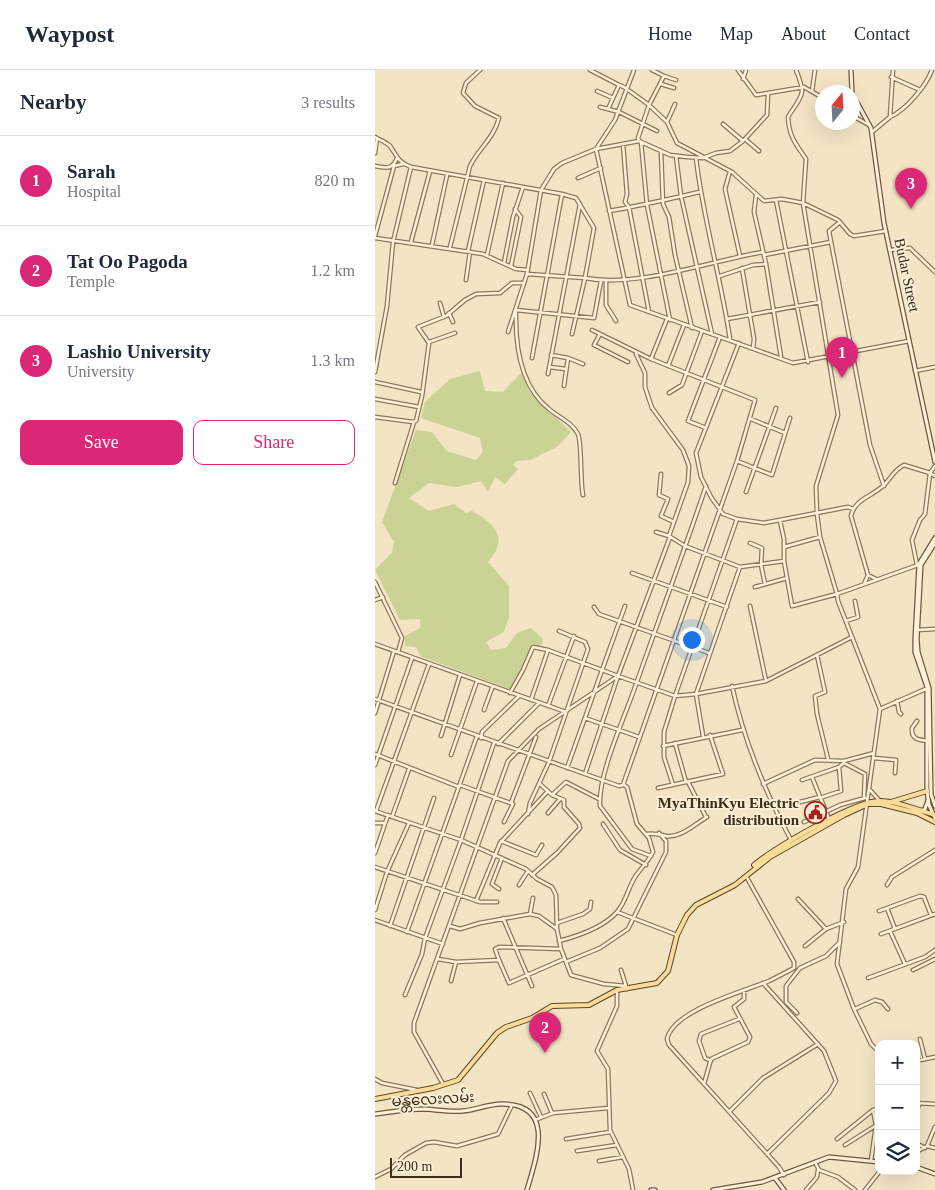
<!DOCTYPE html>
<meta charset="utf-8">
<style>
:root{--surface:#fff;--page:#f2f2f3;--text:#1f2937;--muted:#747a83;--line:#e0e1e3;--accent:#db2777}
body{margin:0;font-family:"Times New Roman","Noto Sans Myanmar",serif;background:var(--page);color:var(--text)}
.controls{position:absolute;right:15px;bottom:15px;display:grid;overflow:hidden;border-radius:10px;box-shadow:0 5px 20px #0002}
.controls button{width:45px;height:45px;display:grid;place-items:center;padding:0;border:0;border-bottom:1px solid var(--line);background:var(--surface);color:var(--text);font:25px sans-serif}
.compass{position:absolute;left:440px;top:15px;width:45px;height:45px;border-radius:50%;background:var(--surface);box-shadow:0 5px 20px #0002;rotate:18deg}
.scale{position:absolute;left:15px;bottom:12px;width:72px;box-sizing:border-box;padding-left:5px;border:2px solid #3e2e1d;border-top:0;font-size:14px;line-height:18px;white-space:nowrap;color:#3e2e1d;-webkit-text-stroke:4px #f9efd4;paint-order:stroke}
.you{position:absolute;left:316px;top:569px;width:18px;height:18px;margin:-12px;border:4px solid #fff;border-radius:50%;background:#1a73e8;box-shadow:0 0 0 8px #1a73e833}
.badge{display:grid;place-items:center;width:32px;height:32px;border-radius:50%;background:var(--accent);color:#fff;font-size:16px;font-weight:700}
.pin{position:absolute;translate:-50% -41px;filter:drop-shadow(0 1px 2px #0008)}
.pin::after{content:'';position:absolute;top:26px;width:18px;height:15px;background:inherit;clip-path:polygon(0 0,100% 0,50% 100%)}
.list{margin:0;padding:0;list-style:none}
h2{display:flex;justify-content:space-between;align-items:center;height:65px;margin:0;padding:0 20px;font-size:21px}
h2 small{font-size:16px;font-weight:400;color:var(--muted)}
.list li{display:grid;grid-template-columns:32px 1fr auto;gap:15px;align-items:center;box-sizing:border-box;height:90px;padding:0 20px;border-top:1px solid var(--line)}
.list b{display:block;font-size:19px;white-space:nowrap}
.list p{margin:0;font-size:16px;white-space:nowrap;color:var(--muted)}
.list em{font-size:16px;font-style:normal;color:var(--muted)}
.actions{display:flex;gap:10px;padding:15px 20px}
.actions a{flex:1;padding:11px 0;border:1px solid var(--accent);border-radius:10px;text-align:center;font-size:18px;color:var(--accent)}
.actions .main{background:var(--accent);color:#fff}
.icon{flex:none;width:28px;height:28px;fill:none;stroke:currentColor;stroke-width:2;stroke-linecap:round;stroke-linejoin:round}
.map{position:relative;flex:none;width:560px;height:1120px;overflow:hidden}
header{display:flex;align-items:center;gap:30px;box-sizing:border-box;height:70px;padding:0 25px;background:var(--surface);border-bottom:1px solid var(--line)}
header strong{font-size:24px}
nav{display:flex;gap:28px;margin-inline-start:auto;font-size:18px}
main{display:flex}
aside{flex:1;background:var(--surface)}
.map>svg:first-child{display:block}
</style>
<header>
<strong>Waypost</strong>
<nav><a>Home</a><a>Map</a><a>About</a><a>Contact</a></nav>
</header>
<main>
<aside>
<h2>Nearby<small>3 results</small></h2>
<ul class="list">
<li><span class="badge">1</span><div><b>Sarah</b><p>Hospital</p></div><em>820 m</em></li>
<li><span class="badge">2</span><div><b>Tat Oo Pagoda</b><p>Temple</p></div><em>1.2 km</em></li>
<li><span class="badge">3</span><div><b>Lashio University</b><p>University</p></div><em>1.3 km</em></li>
</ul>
<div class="actions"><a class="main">Save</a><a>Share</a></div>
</aside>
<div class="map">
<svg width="560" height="1120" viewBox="0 0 560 1120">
<rect width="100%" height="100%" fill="#f3e5c4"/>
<!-- green -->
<path fill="#cad296" d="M105 301 110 321 128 322 146 303 155 322 196 362 182 377 155 390 142 391 138 395 143 399 130 414 120 407 113 422 106 411 82 417 54 413 34 428 54 441 79 434 91 443 97 441C121 454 134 469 113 492L134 516V547L129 562 111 572 116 580 131 578 142 563 156 558 168 569 167 576 157 574 147 598 135 619 45 586 41 577 30 576V566L45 558V549L25 550 0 500 17 483 19 472 7 452 41 360 57 362 72 381 101 390 108 382 105 368 46 348 50 332 75 309Z"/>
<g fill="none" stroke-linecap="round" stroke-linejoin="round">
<defs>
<path id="street" d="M215 0 244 15
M363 0 381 25 429 17 448 28
M289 6 301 10
M516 7 545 20
M368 9 371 0
M286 14 299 18
M222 21 238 28
M437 21 440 0
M393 24 392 45 368 71 355 81 341 83 328 88 312 87 295 85 264 71 221 79 255 235 418 293 534 271
M225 37 244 42 282 61
M233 39 244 15 249 17 274 35 292 52 302 73 357 102 389 131 407 129 428 133 463 150 475 164 479 166 511 161
M478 46 494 55
M515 47C531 40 551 16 557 0
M292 52 300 34
M348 54 368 71
M497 62 515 47 518 0
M0 67C5 70 11 72 15 76 22 86 24 93 36 97L187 124 201 128 219 158 210 208C262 218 335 191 388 182
M370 69 384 81
M264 71 263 68 274 35 289 6 277 0
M266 72 272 135 295 250
M248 74 252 124 250 132 254 137 274 242
M286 81 288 134 294 147 300 185 317 258
M0 83 2 68
M301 86 306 126 337 264
M321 88C328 149 346 208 355 269
M0 96C12 98 17 100 22 88
M355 101 350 119 365 186
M203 108 226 98
M381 125 379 142 391 194 406 287
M401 130 433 292
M234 141C265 136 294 129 325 122
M465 152 454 161 456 172 495 375 509 416
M0 166 19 96 28 94
M0 168 108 184 141 199 153 200
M36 172 55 101
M57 175 72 105
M75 177 95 96C104 78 119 68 124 48L100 36 88 23 91 13 105 0
M515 180 535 178 560 202
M93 181 109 110
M112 185 128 113
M389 185 456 172
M129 193 138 147 148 117
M136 196 146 147 140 139
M367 198 379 269 378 278
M152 204 210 208 197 264
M345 206 378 195 391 194
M91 210 95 182
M231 211V235L241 251
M65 233 69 247
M74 243 78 252
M352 249 445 232
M133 262 152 204 166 120 179 99 187 93 221 79 240 50 259 0
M225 264 219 275 253 292
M54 272 80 263
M364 273 321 383 326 407 336 427 348 444 362 449 389 453 473 437 478 439
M261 284 270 303V317L277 338 308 380 314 396 313 412 294 466 310 476 365 497 321 624 328 666
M176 285 193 288 208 294
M157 288 187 124
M276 289 292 249
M293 296 309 255
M174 297 191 299
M540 301 560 297
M0 302 12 236 18 172 36 97
M173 304 205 134
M0 312 46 322
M189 316 193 288
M294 323 307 315 327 261
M0 329 44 337
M0 347 38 352 41 351 47 326 54 273 43 257 71 246 90 230 101 224 125 223 137 213H149
M376 349 410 363
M331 358 313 351 345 267
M362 391 397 405 415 348
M560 396 555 403 560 406
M286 404 284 425 293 429 286 446 299 452
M20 413 39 352
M371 422 401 338
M208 425C205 411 207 373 203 364 197 352 183 347 174 339 145 316 140 275 141 240L219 248 226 211
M405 451 409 469V491L417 536 462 524 445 467 442 444 441 416 463 345 428 133 431 89C421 74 414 67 413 47 427 24 432 27 421 0
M281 462 294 466
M375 473 387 478 386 495 390 514
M409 477 445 467
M365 497 409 491
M257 503 352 537
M493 505 476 446C480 428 499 426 510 414 517 407 519 400 529 395L555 403 550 444 545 450 537 470 542 495
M0 512 27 568 23 582
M489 514 493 505 501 509
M380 517 412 508
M0 530 8 527
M375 536 391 611
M219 537 224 544 334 583
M471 551 483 547 480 531
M542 560 560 559
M0 574 191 642
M442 585 450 622 440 626 442 644 453 689
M357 616C369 671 389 720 416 770
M135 623 148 600 158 577 173 580
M0 629 244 716 248 715 362 391 380 330 276 289 217 260
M156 630 173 580 243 606
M522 631 524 642 526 644
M173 636 199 566
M505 639 463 531 462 524 543 495
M109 640 117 618
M0 643 19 581
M210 648 264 667
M542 651 537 658C536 669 543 670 553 671
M66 666 85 605
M106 668 107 662 144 626
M300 673 311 712
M123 674 164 633
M288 676 367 660
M0 684 84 717
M76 685 102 611
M499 688 521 690 520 703
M0 695 37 588
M192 698 250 536
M210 704 243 606 295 467
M437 707 454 749
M427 710 464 697
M313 712 331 747
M165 714 177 725 191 712 224 729
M388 714 440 690 469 691 499 683
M85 715 138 734 129 752
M298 715 289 687V662L300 626 362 449
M283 718 348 704 335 665
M494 719 505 731
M445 728 466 721 464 697 469 693 490 704 489 728
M136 733 161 667
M413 735 445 727
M0 741 86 770 151 799 162 809 177 817 181 825 182 859
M1 741 54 594
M173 743 185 729
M153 744 155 733 174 692 213 579 210 572 184 561
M17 747 34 699
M429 752 465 735 490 728
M0 753H10
M228 754 245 780 271 795
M271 764C279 763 284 764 291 766 306 768 320 754 332 747
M126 771 161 785 167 775
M0 783 13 745
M276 786 257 779 225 736C223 705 248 651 259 620 283 552 308 484 331 416
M0 797 105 832H122
M157 805 182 783 205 758 204 754 189 737V730L177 725
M371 806 419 892V898C410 903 402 907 394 911 370 921 298 940 292 969L294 975 404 1097 409 1105
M144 815 153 801
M512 815 517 807 560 780
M124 819 117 814 127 788
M423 829 451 859
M101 831 125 773 173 721
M512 838 520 859
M0 840 12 802 34 753
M504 841 545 826 549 827 556 845
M242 842 302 865
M155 844 158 828
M128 848 157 916
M0 850 68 874
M182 853 208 844 215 839 216 832
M15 856 59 728
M75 856 85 859 105 853 155 844 164 846 182 859 186 879 196 905 229 914 251 916 252 919
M515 861 530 894
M32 862 102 666
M506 864 560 844
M184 871C203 866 229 857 242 842 251 832 253 818 260 807 266 798 273 792 278 782L274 768 262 754 252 717 249 715
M430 876 451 859 469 852
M63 889 81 892 124 890 134 913 189 889
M124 890 120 879 124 877 186 879
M191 892 225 878 253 859 291 782V771L284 763
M246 900 251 916
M538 900 560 889
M493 908 550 887 560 880
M76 911 81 892
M388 913 449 981 461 1011 454 1023 393 1083
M242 920V936L222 981 233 999 235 1060 254 1099 258 1120
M30 925 47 884 50 868 86 770 119 673
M480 939 500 930 507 932 513 939
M422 943 411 932V916L425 898 451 886 465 872
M545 969 550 989
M504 982 496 974 479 939 462 894 471 819 483 797 505 639 553 618
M336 991 330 988 324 971 326 964 364 949
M541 991 560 987
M0 1009 7 1013 42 1020
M68 1014 39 962V953L133 691 164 659 243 606 300 626 321 624 391 611 477 567
M329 1014 336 989 373 972 375 967 359 937 369 929V920
M155 1023 166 1047
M169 1024 177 1043
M541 1033 560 1034
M355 1041 388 1008 443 974
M541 1041 545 1033
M160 1050 178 1043 233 1038
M191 1069 235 1062
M462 1069 498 1040 504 1039
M541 1073 550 1078
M470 1075 500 1056
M552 1076 560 1078
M202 1081 242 1075
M541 1082 552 1076 560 1057
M224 1091 248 1087
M496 1091 501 1055 498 1040
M440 1092 444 1100 463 1107 480 1120
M0 1107 16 1099 30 1085 51 1073 59 1072 82 1076 123 1064 137 1035
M431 1120 442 1107 443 1100
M490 1120 505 1101"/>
<path id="secondary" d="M476 0 477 22
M478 25 496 58 509 153 560 392
M560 468 544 494 540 569V582L552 617V721L554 735 560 748
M560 473 546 495 542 569 543 582 554 618 556 724 560 736
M546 741 550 739 553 730
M0 1044C17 1042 33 1039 50 1039 63 1040 76 1042 88 1041 101 1040 113 1034 126 1034 182 1033 161 1088 152 1120
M541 1097 560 1104
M400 1108 409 1120
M276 1120H280
M338 1120 387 1112 454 1087 504 1092"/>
<path id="primary" d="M516 732 552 721
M379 795C400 778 479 731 504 731 523 731 542 740 560 745
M0 1029 58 1018 83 1010 122 963 131 957 157 948 177 936 214 935 242 920 282 913 293 901 302 865 312 845 321 835 360 815 395 787 469 745 493 734H506L542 743 560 752"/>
</defs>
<!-- street casing -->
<use href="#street" stroke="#8f7658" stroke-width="5"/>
<!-- secondary casing -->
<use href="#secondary" stroke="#71573b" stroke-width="5.5"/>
<!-- primary casing -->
<use href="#primary" stroke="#5d442c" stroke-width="6"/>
<!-- street -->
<use href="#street" stroke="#fcf2d8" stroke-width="2.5"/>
<!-- secondary -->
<use href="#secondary" stroke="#fcf2d8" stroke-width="3"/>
<!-- primary -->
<use href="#primary" stroke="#f9dc98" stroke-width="4"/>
</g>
<!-- icons -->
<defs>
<symbol id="civic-ring" viewBox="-11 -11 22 22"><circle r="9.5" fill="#f9efd4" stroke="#a52221" stroke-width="1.5"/><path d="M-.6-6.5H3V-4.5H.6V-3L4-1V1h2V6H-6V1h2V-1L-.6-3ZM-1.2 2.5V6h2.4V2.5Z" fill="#a52221"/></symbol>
</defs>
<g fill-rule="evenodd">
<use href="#civic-ring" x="428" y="730" width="25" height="25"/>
</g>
<g text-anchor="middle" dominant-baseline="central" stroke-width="4" stroke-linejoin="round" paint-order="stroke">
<!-- street labels -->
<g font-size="15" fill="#3e2e1d" stroke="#f9efd4">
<text transform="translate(532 205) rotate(78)">Budar Street</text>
<text transform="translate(58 1029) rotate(-3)">မန္တလေးလမ်း</text>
</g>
<!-- poi labels -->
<g font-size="15" font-weight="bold" fill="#3e2e1d" stroke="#f9efd4" text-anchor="end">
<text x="424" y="733">MyaThinKyu Electric<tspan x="424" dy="17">distribution</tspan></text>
</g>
</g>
</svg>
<div class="controls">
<button>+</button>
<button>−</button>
<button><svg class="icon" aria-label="layers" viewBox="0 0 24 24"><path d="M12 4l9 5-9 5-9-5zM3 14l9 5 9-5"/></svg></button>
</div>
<svg class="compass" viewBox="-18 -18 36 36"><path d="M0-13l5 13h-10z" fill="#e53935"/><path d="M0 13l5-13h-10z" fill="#747a83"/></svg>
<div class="scale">200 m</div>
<div class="you"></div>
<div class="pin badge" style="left:467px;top:308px">1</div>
<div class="pin badge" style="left:170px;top:983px">2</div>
<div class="pin badge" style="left:536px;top:139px">3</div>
</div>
</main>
